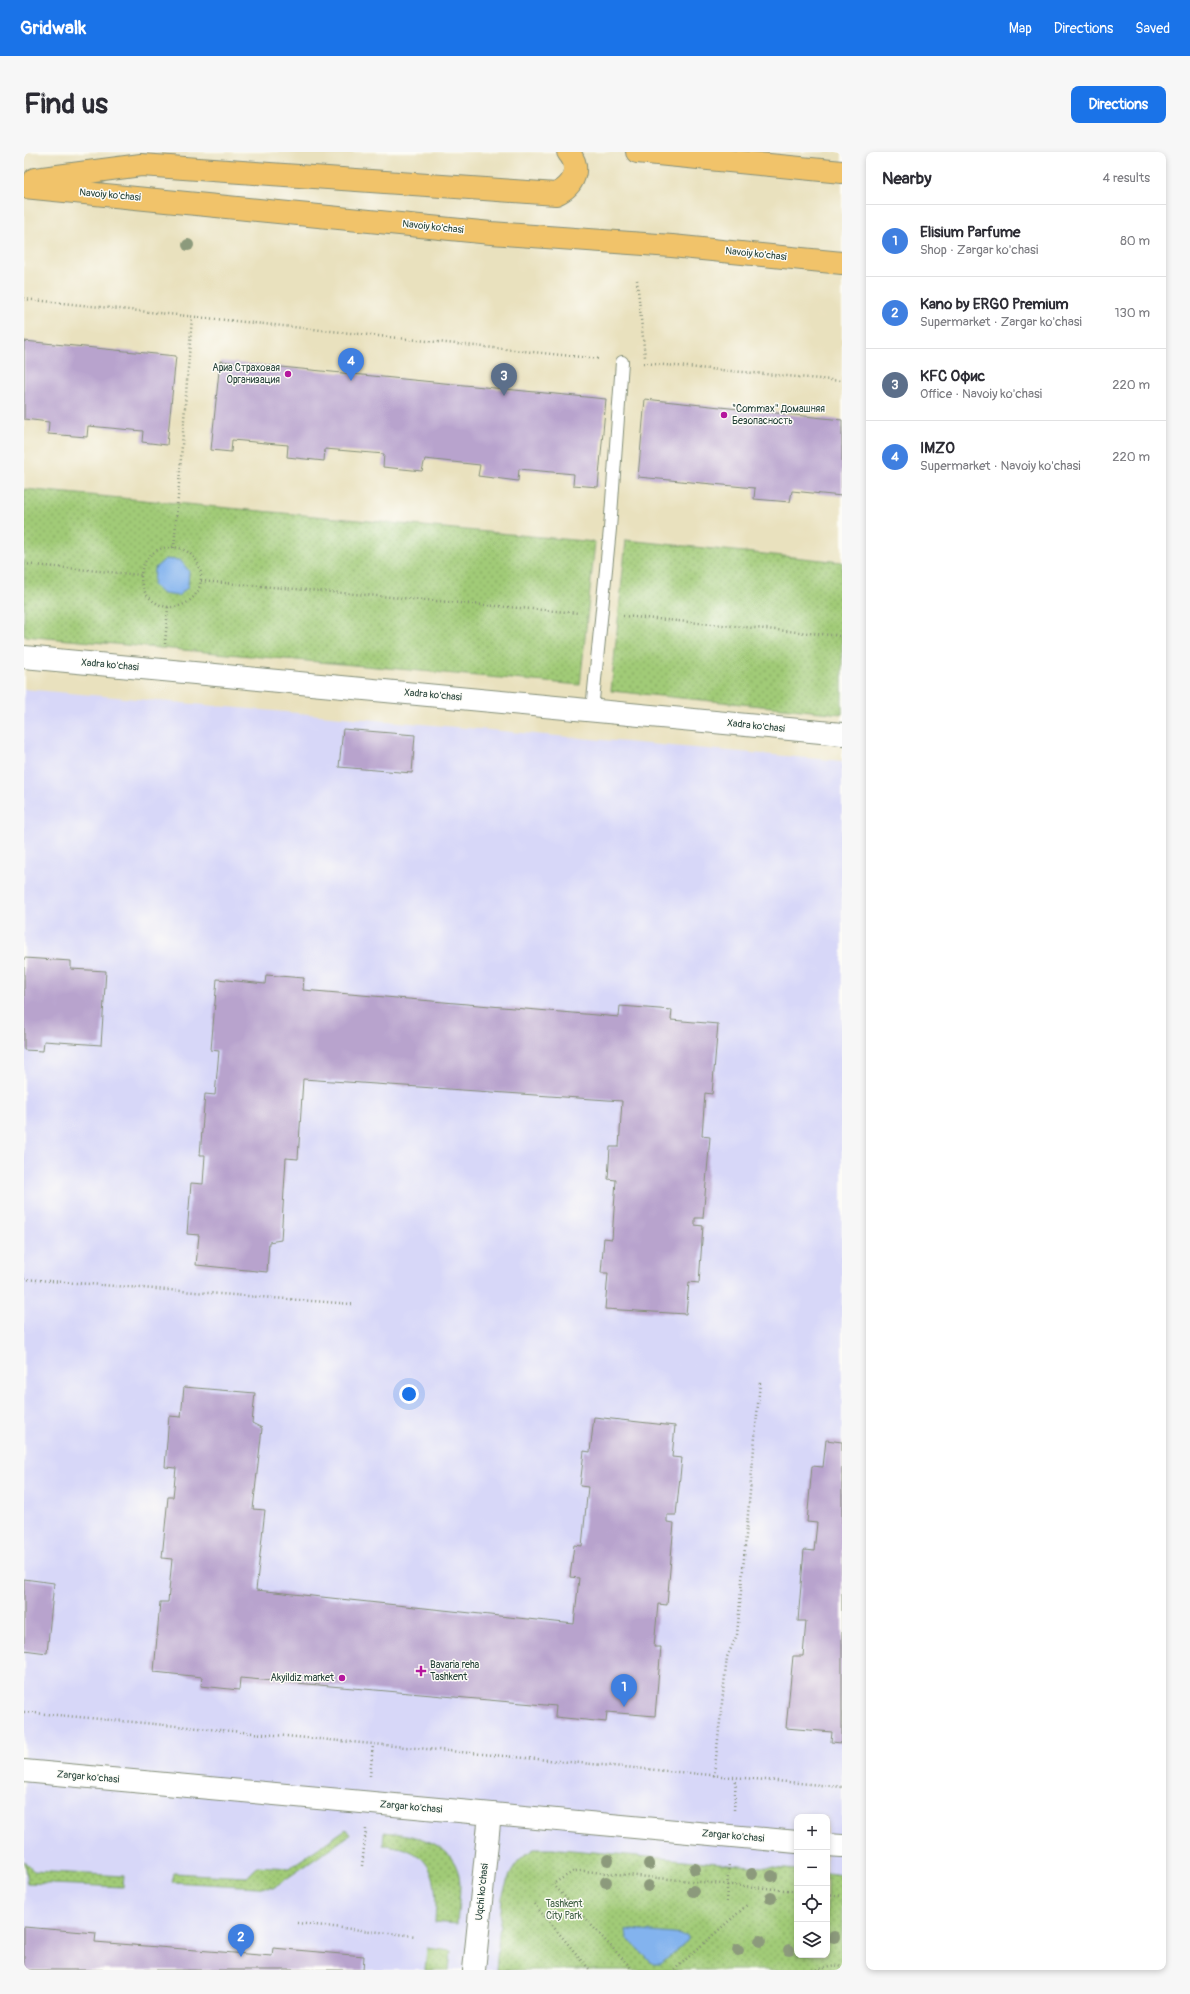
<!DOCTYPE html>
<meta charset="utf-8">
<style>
:root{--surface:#fff;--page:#f7f7f7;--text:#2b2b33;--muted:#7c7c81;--line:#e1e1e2;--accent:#1a73e8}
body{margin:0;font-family:Pangolin,sans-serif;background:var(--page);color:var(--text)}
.controls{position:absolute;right:12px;bottom:12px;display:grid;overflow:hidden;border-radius:8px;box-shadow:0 2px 6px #0003}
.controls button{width:36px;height:36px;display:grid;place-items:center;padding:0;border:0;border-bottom:1px solid var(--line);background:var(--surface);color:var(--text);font:20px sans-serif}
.you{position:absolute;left:385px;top:1242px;width:14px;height:14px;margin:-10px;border:3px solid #fff;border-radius:50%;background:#1a73e8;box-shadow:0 0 0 6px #1a73e833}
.badge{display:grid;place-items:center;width:26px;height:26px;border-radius:50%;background:var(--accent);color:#fff;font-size:13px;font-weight:700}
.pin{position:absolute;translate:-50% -33px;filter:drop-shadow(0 1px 2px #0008)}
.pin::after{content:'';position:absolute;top:21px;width:14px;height:12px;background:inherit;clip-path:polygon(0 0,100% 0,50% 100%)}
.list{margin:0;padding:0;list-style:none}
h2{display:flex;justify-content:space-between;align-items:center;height:52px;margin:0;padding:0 16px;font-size:17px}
h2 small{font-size:13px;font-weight:400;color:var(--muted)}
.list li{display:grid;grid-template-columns:26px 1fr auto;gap:12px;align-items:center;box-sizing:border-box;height:72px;padding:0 16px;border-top:1px solid var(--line)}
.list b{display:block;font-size:15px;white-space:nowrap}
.list p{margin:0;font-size:13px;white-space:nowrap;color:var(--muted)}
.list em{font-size:13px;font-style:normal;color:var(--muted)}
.icon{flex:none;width:22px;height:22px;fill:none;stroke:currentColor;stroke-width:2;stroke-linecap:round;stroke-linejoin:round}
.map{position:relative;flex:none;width:818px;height:1818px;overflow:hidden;border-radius:8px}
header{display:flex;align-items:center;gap:24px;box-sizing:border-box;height:56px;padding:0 20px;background:var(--accent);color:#fff}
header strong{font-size:19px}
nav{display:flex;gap:22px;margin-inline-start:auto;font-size:14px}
.intro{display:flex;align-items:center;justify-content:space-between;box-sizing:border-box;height:96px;padding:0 24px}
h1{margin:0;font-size:28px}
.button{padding:10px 18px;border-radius:8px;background:var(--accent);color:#fff;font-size:14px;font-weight:700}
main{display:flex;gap:24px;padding:0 24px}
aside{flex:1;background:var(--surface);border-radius:8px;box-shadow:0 2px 6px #0003}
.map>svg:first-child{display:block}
</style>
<header>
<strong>Gridwalk</strong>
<nav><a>Map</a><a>Directions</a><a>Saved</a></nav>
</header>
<div class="intro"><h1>Find us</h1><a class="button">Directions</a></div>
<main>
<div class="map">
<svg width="818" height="1818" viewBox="0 0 818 1818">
<defs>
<pattern id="grass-dots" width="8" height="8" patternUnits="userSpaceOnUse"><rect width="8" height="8" fill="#a1cb77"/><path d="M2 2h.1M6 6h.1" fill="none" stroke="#83a662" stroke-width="1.8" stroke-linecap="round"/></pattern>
</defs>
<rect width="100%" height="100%" fill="#fdfcf7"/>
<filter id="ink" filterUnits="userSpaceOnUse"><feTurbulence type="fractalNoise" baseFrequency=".025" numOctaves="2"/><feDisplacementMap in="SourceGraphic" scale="8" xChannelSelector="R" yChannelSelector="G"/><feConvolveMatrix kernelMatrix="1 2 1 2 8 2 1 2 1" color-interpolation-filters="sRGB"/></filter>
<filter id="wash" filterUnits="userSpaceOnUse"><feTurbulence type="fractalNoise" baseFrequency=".012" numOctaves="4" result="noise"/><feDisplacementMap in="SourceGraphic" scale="16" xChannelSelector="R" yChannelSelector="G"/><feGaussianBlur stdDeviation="0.9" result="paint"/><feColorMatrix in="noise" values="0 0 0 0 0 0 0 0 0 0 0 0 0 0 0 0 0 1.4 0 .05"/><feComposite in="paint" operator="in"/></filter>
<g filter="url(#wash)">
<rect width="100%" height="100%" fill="#e9e1be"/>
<!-- built -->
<path fill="#d7d7f8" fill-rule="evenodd" d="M0 537 818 609V1818H0ZM773 1665H803V1803H773Z"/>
<!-- grass -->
<path fill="url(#grass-dots)" stroke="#608456" d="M0 337 571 390 556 533 0 484Z
M602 388 818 410V562L587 539Z
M322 1677 326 1683 249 1736 148 1730 150 1721 223 1725 234 1714 265 1716Z
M360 1680C392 1683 434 1690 436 1732 436 1745 434 1759 433 1772L411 1770C414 1728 411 1697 359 1693Z
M510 1697H536L773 1718V1803H803V1721L818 1723V1818H472L478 1746C483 1725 491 1708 510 1697Z
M0 1709 10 1719 100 1724 99 1735 3 1731Z
M403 1796 427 1799 425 1818H401Z"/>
<!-- water -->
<path fill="#83b3ee" stroke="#517891" d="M141 407 156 408 165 419 164 435 154 444 139 442 129 433 130 417Z
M608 1778 659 1783 664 1785V1788L637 1812H629L603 1786 602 1779Z"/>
<g id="blocks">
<!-- building -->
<path fill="#b8a3cd" d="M0 189 152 204 143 293 118 290 119 279 64 274 63 285 24 282 25 270 0 267Z
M196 209 582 247 574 335 549 333 550 322 495 317 494 329 454 324 456 313 401 307 398 319 359 315 360 302 301 297 300 309 263 305 264 293 208 288 207 300 187 298Z
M621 247 818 268V344L768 339 766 350 730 347 731 336 614 325Z
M319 577 391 583 388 621 315 615Z
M0 806 47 809V817L82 819 77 893 20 889 19 899 0 898Z
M242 823 280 826 279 838 595 865 596 854 648 858 647 868 694 872 688 942 681 941 678 984 686 985 679 1066H671V1073L679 1074 675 1131 665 1130 662 1162 581 1157 584 1121H577L580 1086 588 1087 592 1028 584 1027 586 995H595L598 949 279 927 274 1007 262 1006 257 1088 245 1090 243 1120 172 1113 175 1083 163 1082 167 1031 179 1032 181 1003H176L181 942 191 943 195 899 187 898 193 827 241 832Z
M160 1235 231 1241 228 1271 238 1276 229 1357 241 1358 232 1438 550 1472 555 1426 546 1425 550 1393 558 1394 564 1335 556 1334 560 1299 566 1300 570 1265 651 1274 648 1305 658 1306 652 1363H643V1370L650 1371 643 1453 634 1452 630 1495H637L631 1564 583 1560 582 1570 531 1565 532 1554 216 1526 215 1538 177 1534 178 1525 130 1520 136 1450H144L148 1407 138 1406 144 1345H149L152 1316 141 1315 145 1264 157 1265Z
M802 1288 818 1290V1591L807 1590 808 1580 762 1576 769 1504H779L782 1469H774L780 1398 790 1399 793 1371 783 1370 788 1314 799 1315Z
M0 1427 30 1431 23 1501 0 1498Z
M0 1775 72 1781 71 1790 248 1804 249 1796 340 1804 339 1818H0Z"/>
</g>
</g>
<g filter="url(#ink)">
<use href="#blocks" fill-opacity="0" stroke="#848f79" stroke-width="1"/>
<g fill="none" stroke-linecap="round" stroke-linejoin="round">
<defs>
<path id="lane" d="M568 558 586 377 598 210"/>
<path id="street" d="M0 505 818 582
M0 1619 773 1690
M803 1693 818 1694
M450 1818 466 1662"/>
<path id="primary" d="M613 0 818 20
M11 27 117 13 532 42C550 34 558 16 544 0
M0 35 467 81 648 94 818 111"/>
</defs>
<!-- lane casing -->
<use href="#lane" stroke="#848f79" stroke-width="14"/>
<!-- street casing -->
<use href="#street" stroke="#848f79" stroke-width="24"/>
<!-- primary casing -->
<use href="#primary" stroke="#848f79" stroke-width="24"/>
<!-- path -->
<path stroke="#848f79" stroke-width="2.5" stroke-dasharray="1 3" stroke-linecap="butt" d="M613 128 621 205
M0 147 576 207
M619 211 818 229
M117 425a30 30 0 1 1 60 0a30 30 0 1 1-60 0Z
M150 396 168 165
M0 412 117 423
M177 429 555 461
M599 464 818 484
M141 492 144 455
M0 1127 328 1152
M0 1560 818 1635
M346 1624 349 1593
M690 1624 703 1505 713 1483 736 1230
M710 1658 712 1626
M338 1714 342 1677
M803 1742 818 1744
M702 1750 705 1711
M510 1752 566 1818
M273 1771 392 1784
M609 1818 529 1732 550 1719H560L773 1739
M650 1818 723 1753
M788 1818 818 1813"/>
<!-- lane -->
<use href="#lane" stroke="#fff" stroke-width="12"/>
<!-- street -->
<use href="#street" stroke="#fff" stroke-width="22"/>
<!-- primary -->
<use href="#primary" stroke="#f1c36a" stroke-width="22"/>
</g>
<!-- trees -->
<g fill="#8c9a7b">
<circle cx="164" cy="93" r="6"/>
<circle cx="584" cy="1708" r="6"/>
<circle cx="625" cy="1712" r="6"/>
<circle cx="671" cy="1717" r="6"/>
<circle cx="728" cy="1722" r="6"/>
<circle cx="748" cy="1724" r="6"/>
<circle cx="582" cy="1730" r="6"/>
<circle cx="624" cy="1734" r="6"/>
<circle cx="669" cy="1739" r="6"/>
<circle cx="747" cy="1746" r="6"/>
<circle cx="810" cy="1785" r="6"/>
<circle cx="736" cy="1789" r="6"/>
<circle cx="714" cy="1798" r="6"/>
<circle cx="765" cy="1798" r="6"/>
</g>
</g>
<!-- markers -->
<g fill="#b5179e" stroke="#fdfcf7" stroke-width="1.5">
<circle cx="264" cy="222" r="4"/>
<circle cx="700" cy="263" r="4"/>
<path d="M395 1513h4v4h4v4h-4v4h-4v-4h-4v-4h4z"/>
<circle cx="318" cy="1526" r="4"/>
</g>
<g text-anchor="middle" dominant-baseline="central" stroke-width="3" stroke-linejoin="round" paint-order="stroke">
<!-- street labels -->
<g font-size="10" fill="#1f3d34" stroke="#fdfcf7">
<text transform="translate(86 43) rotate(5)">Navoiy ko'chasi</text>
<text transform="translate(409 75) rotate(6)">Navoiy ko'chasi</text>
<text transform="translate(732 102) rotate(6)">Navoiy ko'chasi</text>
<text transform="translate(86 513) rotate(5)">Xadra ko'chasi</text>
<text transform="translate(409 543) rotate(5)">Xadra ko'chasi</text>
<text transform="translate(732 574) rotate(6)">Xadra ko'chasi</text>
<text transform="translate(64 1625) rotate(5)">Zargar ko'chasi</text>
<text transform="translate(387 1655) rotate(5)">Zargar ko'chasi</text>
<text transform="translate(709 1684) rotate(5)">Zargar ko'chasi</text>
<text transform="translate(458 1740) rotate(-84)">Uqchi ko'chasi</text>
</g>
<!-- poi labels -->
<g font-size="10" fill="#1f3d34" stroke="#fdfcf7" text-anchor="end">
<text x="256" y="216">Ариа Страховая<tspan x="256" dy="12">Организация</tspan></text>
<text x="708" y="257" text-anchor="start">"Commax" Домашняя<tspan x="708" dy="12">Безопасность</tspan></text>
<text x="406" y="1513" text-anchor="start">Bavaria reha<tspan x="406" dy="12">Tashkent</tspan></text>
<text x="310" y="1526">Akyildiz market</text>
</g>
<!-- park labels -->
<g font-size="10" fill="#406045" stroke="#fdfcf7">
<text x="540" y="1752">Tashkent<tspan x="540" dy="12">City Park</tspan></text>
</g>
</g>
</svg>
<div class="controls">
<button>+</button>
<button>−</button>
<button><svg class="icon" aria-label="locate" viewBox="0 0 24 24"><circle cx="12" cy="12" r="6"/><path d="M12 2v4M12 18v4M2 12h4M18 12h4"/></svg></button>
<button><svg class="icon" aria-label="layers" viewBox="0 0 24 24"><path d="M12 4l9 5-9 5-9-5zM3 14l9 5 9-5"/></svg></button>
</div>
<div class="you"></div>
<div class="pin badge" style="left:600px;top:1555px;background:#3f7fe0">1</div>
<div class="pin badge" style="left:217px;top:1805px;background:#3f7fe0">2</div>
<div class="pin badge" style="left:480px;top:244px;background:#5c6f8a">3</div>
<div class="pin badge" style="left:327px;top:229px;background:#3f7fe0">4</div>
</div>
<aside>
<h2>Nearby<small>4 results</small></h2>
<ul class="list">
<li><span class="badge" style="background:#3f7fe0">1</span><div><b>Elisium Parfume</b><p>Shop · Zargar ko'chasi</p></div><em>80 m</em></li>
<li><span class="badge" style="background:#3f7fe0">2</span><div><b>Kano by ERGO Premium</b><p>Supermarket · Zargar ko'chasi</p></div><em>130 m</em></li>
<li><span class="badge" style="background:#5c6f8a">3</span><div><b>KFC Офис</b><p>Office · Navoiy ko'chasi</p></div><em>220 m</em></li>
<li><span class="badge" style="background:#3f7fe0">4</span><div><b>IMZO</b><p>Supermarket · Navoiy ko'chasi</p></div><em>220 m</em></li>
</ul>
</aside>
</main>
